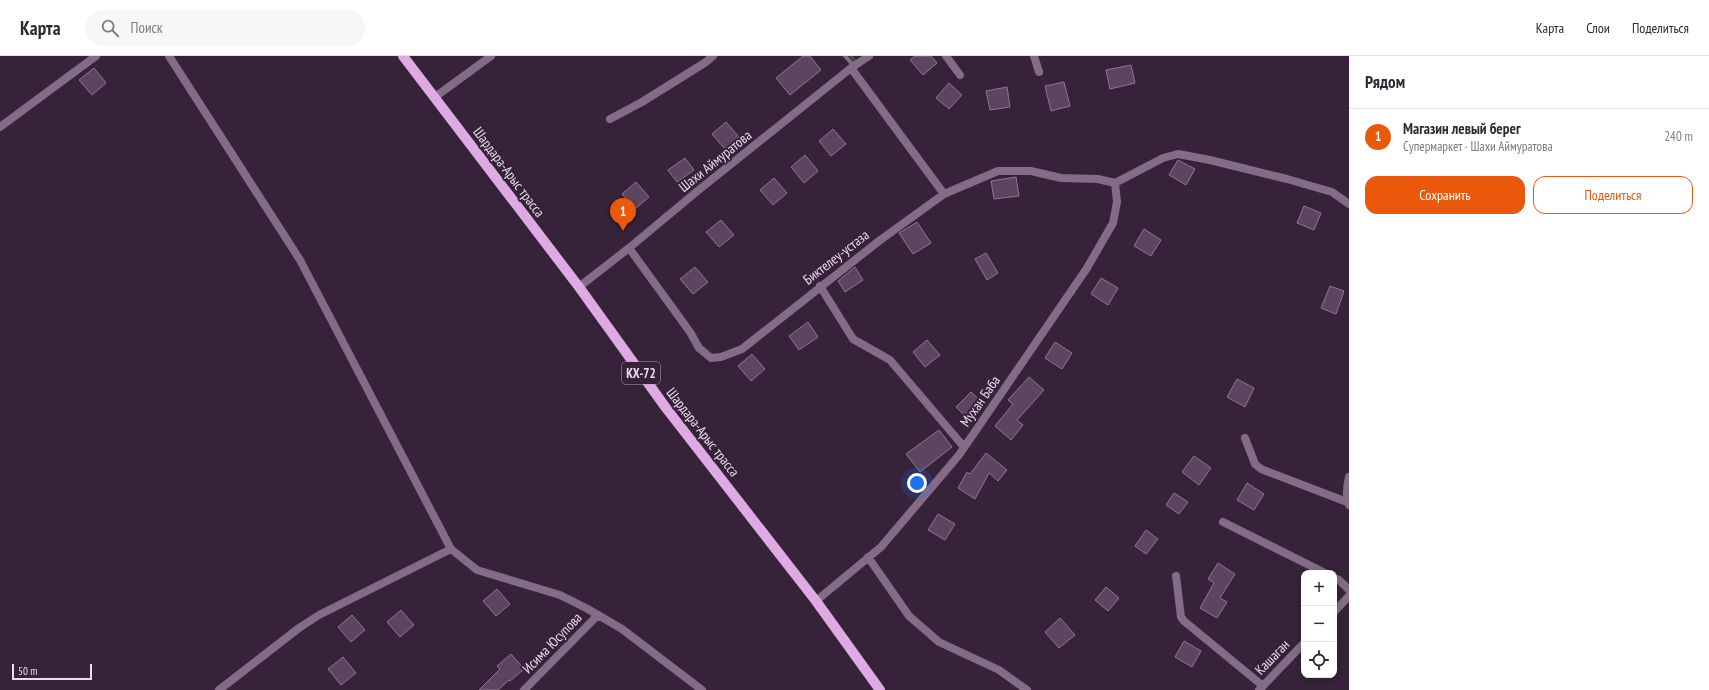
<!DOCTYPE html>
<html lang="ru">
<meta charset="utf-8">
<style>
:root{--surface:#fff;--page:#f7f7f7;--text:#2b2b33;--muted:#7c7c81;--line:#e1e1e2;--accent:#ea580c}
body{margin:0;font-family:"PT Sans Narrow",sans-serif;background:var(--page);color:var(--text)}
.controls{position:absolute;right:12px;bottom:12px;display:grid;overflow:hidden;border-radius:8px;box-shadow:0 2px 6px #0003}
.controls button{width:36px;height:36px;display:grid;place-items:center;padding:0;border:0;border-bottom:1px solid var(--line);background:var(--surface);color:var(--text);font:20px sans-serif}
.scale{position:absolute;left:12px;bottom:10px;width:80px;box-sizing:border-box;padding-left:4px;border:2px solid #e9dceb;border-top:0;font-size:11px;line-height:14px;white-space:nowrap;color:#e9dceb;-webkit-text-stroke:3px #362239;paint-order:stroke}
.you{position:absolute;left:917px;top:427px;width:14px;height:14px;margin:-10px;border:3px solid #fff;border-radius:50%;background:#1a73e8;box-shadow:0 0 0 6px #1a73e833}
.badge{display:grid;place-items:center;width:26px;height:26px;border-radius:50%;background:var(--accent);color:#fff;font-size:13px;font-weight:700}
.pin{position:absolute;translate:-50% -33px;filter:drop-shadow(0 1px 2px #0008)}
.pin::after{content:'';position:absolute;top:21px;width:14px;height:12px;background:inherit;clip-path:polygon(0 0,100% 0,50% 100%)}
.list{margin:0;padding:0;list-style:none}
h2{display:flex;justify-content:space-between;align-items:center;height:52px;margin:0;padding:0 16px;font-size:17px}
h2 small{font-size:13px;font-weight:400;color:var(--muted)}
.list li{display:grid;grid-template-columns:26px 1fr auto;gap:12px;align-items:center;box-sizing:border-box;height:56px;padding:0 16px;border-top:1px solid var(--line)}
.list b{display:block;font-size:15px;white-space:nowrap}
.list p{margin:0;font-size:13px;white-space:nowrap;color:var(--muted)}
.list em{font-size:13px;font-style:normal;color:var(--muted)}
.actions{display:flex;gap:8px;padding:12px 16px}
.actions a{flex:1;padding:9px 0;border:1px solid var(--accent);border-radius:12px;text-align:center;font-size:14px;color:var(--accent)}
.actions .main{background:var(--accent);color:#fff}
.icon{flex:none;width:22px;height:22px;fill:none;stroke:currentColor;stroke-width:2;stroke-linecap:round;stroke-linejoin:round}
.map{position:relative;flex:none;width:1349px;height:634px;overflow:hidden}
header{display:flex;align-items:center;gap:24px;box-sizing:border-box;height:56px;padding:0 20px;background:var(--surface);border-bottom:1px solid var(--line)}
header strong{font-size:19px}
nav{display:flex;gap:22px;margin-inline-start:auto;font-size:14px}
.search{width:280px;height:36px;background:var(--page);display:flex;align-items:center;gap:10px;box-sizing:border-box;padding:0 14px;border-radius:22px;color:var(--muted);font-size:15px}
main{display:flex}
aside{flex:1;background:var(--surface)}
.map>svg:first-child{display:block}
</style>
<header>
<strong>Карта</strong>
<div class="search"><svg class="icon" aria-label="search" viewBox="0 0 24 24"><circle cx="10" cy="10" r="6"/><path d="M15 15l6 6"/></svg>Поиск</div>
<nav><a>Карта</a><a>Слои</a><a>Поделиться</a></nav>
</header>
<main>
<div class="map">
<svg width="1349" height="634" viewBox="0 0 1349 634">
<rect width="100%" height="100%" fill="#362239"/>
<g fill="none" stroke-linecap="round" stroke-linejoin="round">
<!-- stream -->
<path stroke="#465148" stroke-width="3" d="M851 0 856 6"/>
</g>
<!-- building -->
<path fill="#5c455e" stroke="#8f7691" d="M803 0H810L821 14 790 39 776 22Z
M915 0H931L937 7 923 19 910 4Z
M1131 9 1135 27 1110 33 1106 14Z
M94 12 106 27 92 39 79 24Z
M1064 26 1070 50 1051 55 1045 30Z
M949 27 962 39 949 53 936 42Z
M1007 31 1010 51 990 54 986 35Z
M726 66 739 81 725 93 712 78Z
M833 73 846 88 831 100 819 85Z
M805 99 818 115 804 127 791 111Z
M685 102 694 114 677 126 668 114Z
M1178 104 1195 113 1186 129 1169 119Z
M1016 121 1019 140 994 143 991 125Z
M774 122 787 137 773 149 760 134Z
M636 126 649 141 635 153 622 138Z
M1304 150 1321 157 1314 174 1297 167Z
M721 164 734 179 719 191 706 176Z
M917 166 931 187 913 198 899 177Z
M1144 173 1161 184 1151 200 1134 190Z
M986 197 998 217 987 224 975 203Z
M695 211 708 226 693 238 680 223Z
M855 211 863 224 845 236 838 225Z
M1101 222 1118 232 1108 249 1091 238Z
M1330 230 1344 235 1336 258 1321 252Z
M808 266 818 281 799 294 789 280Z
M927 284 940 299 925 311 913 296Z
M1055 286 1072 297 1062 313 1045 302Z
M752 298 765 313 751 325 738 310Z
M1029 321 1044 334 1017 364 1023 369 1011 384 995 370 1013 348 1008 344Z
M1237 323 1254 332 1245 351 1227 341Z
M971 336 983 347 968 363 956 351Z
M939 374 952 391 920 416 906 398Z
M986 397 1007 414 998 425 989 417 975 443 958 432 967 416 970 418Z
M1194 400 1211 412 1199 429 1182 416Z
M1247 427 1264 438 1254 454 1237 444Z
M1174 437 1188 446 1179 458 1166 449Z
M938 458 955 468 945 484 928 474Z
M1146 474 1158 483 1146 498 1135 490Z
M1218 507 1235 518 1220 542 1227 546 1217 562 1200 552 1214 527 1208 523Z
M1106 531 1119 542 1108 555 1095 544Z
M497 533 510 548 496 560 483 545Z
M401 554 414 569 400 581 387 566Z
M352 559 365 574 351 586 338 571Z
M1060 562 1075 579 1059 592 1045 576Z
M1184 585 1201 595 1192 611 1175 601Z
M511 598 524 613 510 625 509 624 498 634H479L500 613 497 610Z
M343 601 356 617 341 629 328 613Z"/>
<g fill="none" stroke-linecap="round" stroke-linejoin="round">
<!-- lane -->
<path stroke="#846b86" stroke-width="4" d="M845 0 854 10"/>
<!-- street -->
<path stroke="#846b86" stroke-width="8" d="M169 0 300 204 451 493 477 514 560 539 586 552 622 573 702 634
M946 0 960 19
M1034 0 1039 16
M851 12 944 138
M435 41 491 0
M610 63 642 46 706 6 713 0
M0 71 96 0
M1115 127 1163 102 1178 98 1210 104 1287 123 1332 136 1349 148
M629 192 690 276 699 292 711 302 721 301 742 293 879 185 944 138 998 115H1031L1061 122 1098 123 1115 127
M820 230 853 283 890 304 964 391
M579 231 629 192 695 137 851 12 869 0
M1245 382 1255 408 1261 413 1347 446
M1349 449C1345 441 1347 430 1349 421
M1223 466 1325 517
M868 501 909 560 939 586 999 614 1027 634
M1176 520 1181 561 1184 565 1263 630
M1334 522 1339 524 1349 534
M816 545 881 491 959 399 1087 212 1113 167 1117 146 1115 127
M1334 556 1349 540
M219 634 299 572 319 559 451 493
M524 634 598 559
M1259 634 1304 587"/>
<!-- primary -->
<path stroke="#deaae3" stroke-width="10" d="M403 0 579 231 666 352 816 545 880 634"/>
</g>
<g text-anchor="middle" dominant-baseline="central" stroke-width="4" stroke-linejoin="round" paint-order="stroke">
<!-- shield labels -->
<rect fill="#362239" stroke="#b3a4b6" stroke-width="1" x="622" y="306" width="38" height="22" rx="3"/>
<g font-size="13" font-weight="bold" fill="#e9dceb">
<text x="641" y="317">КХ-72</text>
</g>
<!-- street labels -->
<g font-size="14" fill="#e9dceb" stroke="#362239">
<text transform="translate(715 105) rotate(-39)">Шахи Аймуратова</text>
<text transform="translate(509 116) rotate(53)">Шардара-Арыс трасса</text>
<text transform="translate(836 201) rotate(-38)">Биктелеу-устаза</text>
<text transform="translate(980 345) rotate(-55)">Мухан Баба</text>
<text transform="translate(703 376) rotate(52)">Шардара-Арыс трасса</text>
<text transform="translate(552 587) rotate(-46)">Исима Юсупова</text>
<text transform="translate(1272 601) rotate(-46)">Кашаган</text>
</g>
</g>
</svg>
<div class="controls">
<button>+</button>
<button>−</button>
<button><svg class="icon" aria-label="locate" viewBox="0 0 24 24"><circle cx="12" cy="12" r="6"/><path d="M12 2v4M12 18v4M2 12h4M18 12h4"/></svg></button>
</div>
<div class="scale">50 m</div>
<div class="you"></div>
<div class="pin badge" style="left:623px;top:175px">1</div>
</div>
<aside>
<h2>Рядом<small></small></h2>
<ul class="list">
<li><span class="badge">1</span><div><b>Магазин левый берег</b><p>Супермаркет · Шахи Аймуратова</p></div><em>240 m</em></li>
</ul>
<div class="actions"><a class="main">Сохранить</a><a>Поделиться</a></div>
</aside>
</main>
